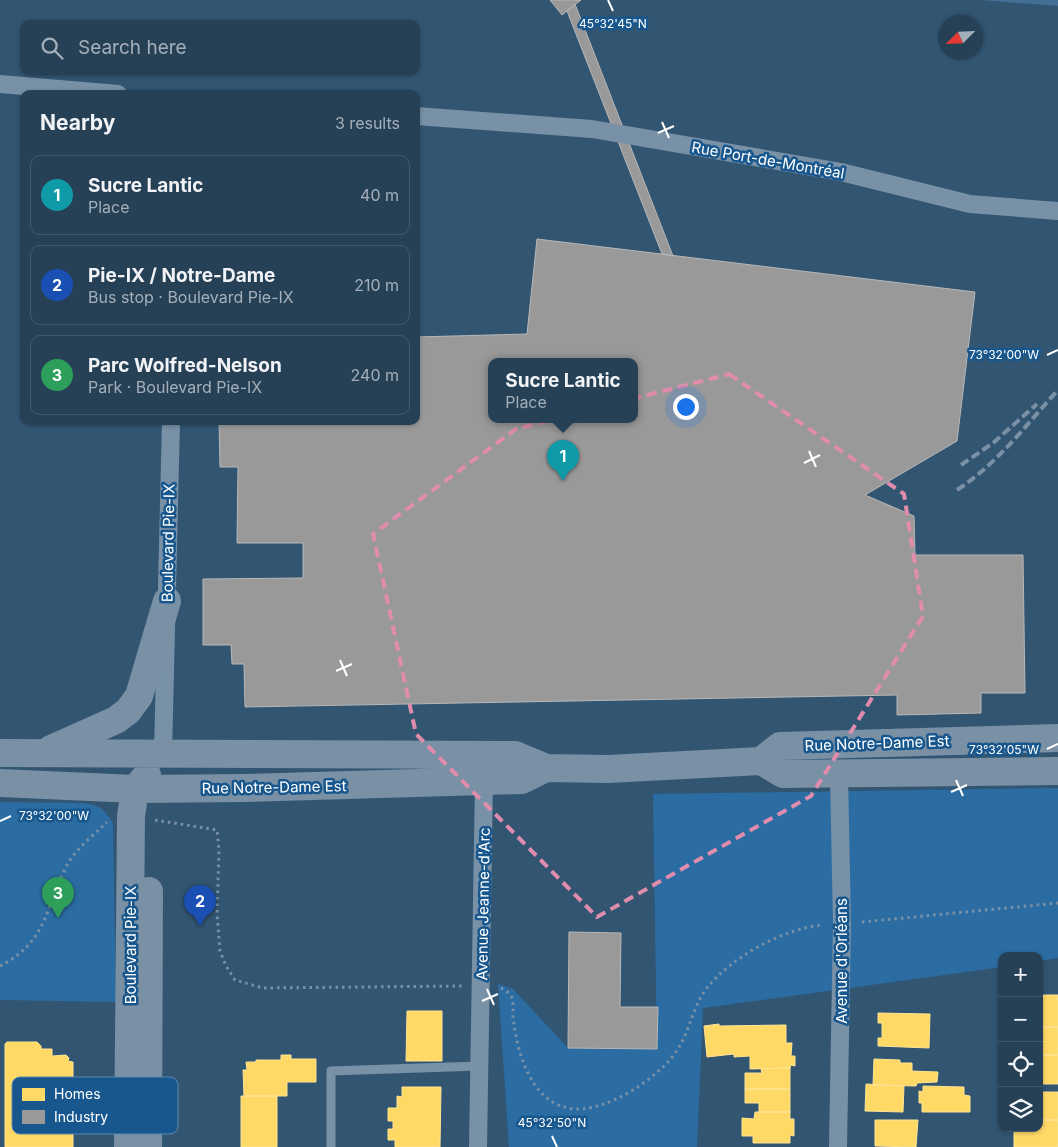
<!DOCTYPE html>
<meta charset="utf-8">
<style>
:root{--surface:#264056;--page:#324b60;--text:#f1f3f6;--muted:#a4afb9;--line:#42596c;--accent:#8bbbb9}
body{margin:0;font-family:Inter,sans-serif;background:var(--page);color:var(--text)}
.controls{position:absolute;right:15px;bottom:15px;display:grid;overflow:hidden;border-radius:10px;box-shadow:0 1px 4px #0004}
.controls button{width:45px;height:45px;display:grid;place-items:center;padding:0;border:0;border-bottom:1px solid var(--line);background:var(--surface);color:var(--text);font:25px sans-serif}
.compass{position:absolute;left:938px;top:15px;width:45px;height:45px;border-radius:50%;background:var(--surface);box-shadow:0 1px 4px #0004;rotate:246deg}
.you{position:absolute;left:685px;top:406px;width:18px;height:18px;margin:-12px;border:4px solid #fff;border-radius:50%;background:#1a73e8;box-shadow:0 0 0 8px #1a73e833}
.badge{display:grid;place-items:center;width:32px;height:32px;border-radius:50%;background:var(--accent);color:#fff;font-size:16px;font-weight:700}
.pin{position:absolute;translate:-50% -41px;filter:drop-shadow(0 1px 2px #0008)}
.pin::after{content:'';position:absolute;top:26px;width:18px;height:15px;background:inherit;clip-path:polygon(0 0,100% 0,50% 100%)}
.popup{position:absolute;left:488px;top:358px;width:150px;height:65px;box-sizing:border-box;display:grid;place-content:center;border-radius:10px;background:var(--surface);filter:drop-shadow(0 1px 4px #0005);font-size:16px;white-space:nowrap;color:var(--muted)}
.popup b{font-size:19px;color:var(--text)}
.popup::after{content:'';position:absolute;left:50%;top:100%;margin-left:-10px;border:10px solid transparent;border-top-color:var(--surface)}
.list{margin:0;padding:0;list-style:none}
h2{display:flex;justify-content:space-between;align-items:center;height:65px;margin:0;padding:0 20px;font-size:21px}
h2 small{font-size:16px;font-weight:400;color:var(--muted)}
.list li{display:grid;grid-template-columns:32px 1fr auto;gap:15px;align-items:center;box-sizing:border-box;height:80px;margin:0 10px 10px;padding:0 10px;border:1px solid var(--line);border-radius:10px}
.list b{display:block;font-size:19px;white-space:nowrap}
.list p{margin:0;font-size:16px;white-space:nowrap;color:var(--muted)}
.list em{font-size:16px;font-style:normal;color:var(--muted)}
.icon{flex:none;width:28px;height:28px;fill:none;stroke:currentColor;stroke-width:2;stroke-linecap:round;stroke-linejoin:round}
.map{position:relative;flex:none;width:1058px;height:1147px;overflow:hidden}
.search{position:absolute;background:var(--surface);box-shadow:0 1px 4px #0004;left:20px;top:20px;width:400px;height:55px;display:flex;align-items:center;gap:12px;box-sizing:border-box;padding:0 18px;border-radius:10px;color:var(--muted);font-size:19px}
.panel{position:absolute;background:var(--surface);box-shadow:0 1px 4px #0004;left:20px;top:90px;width:400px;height:335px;border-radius:10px}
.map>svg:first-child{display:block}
</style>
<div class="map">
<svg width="1058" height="1147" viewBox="0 0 1058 1147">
<rect width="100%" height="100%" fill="#325572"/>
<!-- green -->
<path fill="#2b6da3" d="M1058 788V958L1039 961V956H1002V967L703 1008 697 1147H509L498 984 513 989 568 1048 657 1049 653 794Z
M0 802 84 803C101 806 104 809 113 823L116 1002 0 1000Z"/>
<!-- water -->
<path fill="#436f96" d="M981 0H1058V6Z"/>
<!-- homes -->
<path fill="#ffd966" stroke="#ffe494" d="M1039 995H1058V1027H1039Z
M407 1011H442V1061H406Z
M878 1013 930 1014 929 1048 878 1046V1038H882V1023H878Z
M719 1024V1026L786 1025V1043H792L791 1056H795V1066L791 1065 790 1068 750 1069V1056L734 1057V1054L707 1057 704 1026Z
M1039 1027H1058V1055H1039Z
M7 1042H37L41 1046V1049H52V1056L66 1055 69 1058 68 1061 73 1062V1091L83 1092V1105H76L73 1113V1147H5V1044Z
M281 1055H291V1059H316V1082H287V1096H244L243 1070H247L246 1062H256V1060H281Z
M1039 1055H1058V1084H1039Z
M874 1059 900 1060V1063H912V1071L938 1072 937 1082 917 1083 916 1086 873 1085Z
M790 1068V1089H745V1073H762L761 1069Z
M866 1084 904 1086 903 1112 865 1111Z
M923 1086 964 1087V1095L970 1096V1112H922V1103H919V1091L923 1092Z
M402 1087H441L440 1147H395V1140H388V1129H393V1121H388V1108H397V1096L402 1097Z
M745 1089H790V1112H759V1103H745Z
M1039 1092H1058V1120H1039Z
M241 1096H277V1147H241Z
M755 1112H790V1119H794V1136L790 1135V1143H753V1136H742V1118L754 1119Z
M875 1120H918L916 1147 875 1146Z
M1039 1120H1058V1147H1014V1128H1039Z"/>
<!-- industry -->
<path fill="#999" stroke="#b8b8b8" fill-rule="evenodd" d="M550 0H581L562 15Z
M575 4 673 256 662 254 567 11Z
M537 239 975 292 957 441 865 495 914 516 915 555H1023L1025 693H981V713L897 715V695L245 707 244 664H232L231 645H203V579L303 578V543H237L238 467H220L219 421H416V337L527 334ZM492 362H634V420H492Z
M569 932 621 933 620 1007H658L657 1049 568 1048Z"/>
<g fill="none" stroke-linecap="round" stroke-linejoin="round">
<!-- path -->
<path stroke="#7991a6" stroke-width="3" stroke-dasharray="2.5 4" stroke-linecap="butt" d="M155 820 217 830 219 850 217 913 220 951 226 966 235 980 263 988 462 986
M862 922 1058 903
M0 966C47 942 45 909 66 867 75 849 93 836 107 822
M501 988C505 990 510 993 512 998 514 1005 512 1016 514 1024 518 1055 532 1101 568 1108 603 1116 663 1076 679 1047 690 1029 693 1007 706 989 731 957 784 928 823 925"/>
<!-- service -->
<path stroke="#7991a6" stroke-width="9" d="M331 1147V1071L479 1066"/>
<!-- minor -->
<path stroke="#7991a6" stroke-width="18" d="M0 84 118 94
M416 116 592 129 841 172 970 204 1058 211
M163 754 171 421
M478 1147 484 780
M838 1147 842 924 839 774"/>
<!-- primary -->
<path stroke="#7990a5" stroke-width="28" d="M51 749 116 720 128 711 139 696 167 601
M0 753 515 755 546 768 608 769 761 761 783 774 1058 771
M761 761 780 746 1058 738
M0 783 135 789 245 788 522 780 546 768
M128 1147 131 816 135 789 147 775
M148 1147 149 891"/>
<!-- rail -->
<path stroke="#7a91a5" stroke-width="4" stroke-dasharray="9 4" stroke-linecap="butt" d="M961 465 993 443 1037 404
M957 490C998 463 1026 425 1058 390"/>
</g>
<!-- marked area -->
<path fill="none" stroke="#e08cad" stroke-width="4" stroke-dasharray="10 6" stroke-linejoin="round" d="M729 374 904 494 923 616 811 796 597 917 416 734 373 534 516 429Z"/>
<!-- ticks -->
<path fill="none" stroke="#fff" stroke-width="2" d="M608 0 613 11M662 122 669 138M658 133 674 126M1047 355 1058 350M809 451 816 467M804 463 820 455M340 660 347 676M336 671 352 664M1047 749 1058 744M956 780 963 796M951 792 967 785M0 821 11 816M487 989 494 1005M482 1001 498 994M552 1136 557 1147"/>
<g text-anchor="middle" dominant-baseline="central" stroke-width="5" stroke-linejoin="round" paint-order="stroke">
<!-- street labels -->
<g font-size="15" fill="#fff" stroke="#17578d">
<text transform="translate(768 160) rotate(10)">Rue Port-de-Montréal</text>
<text transform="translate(168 543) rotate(-89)">Boulevard Pie-IX</text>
<text transform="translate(877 743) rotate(-2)">Rue Notre-Dame Est</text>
<text transform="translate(274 787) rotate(-1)">Rue Notre-Dame Est</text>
<text transform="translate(483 904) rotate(-89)">Avenue Jeanne-d'Arc</text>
<text transform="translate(130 945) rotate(-90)">Boulevard Pie-IX</text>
<text transform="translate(841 961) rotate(-90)">Avenue d'Orléans</text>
</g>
</g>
<!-- legend -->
<rect x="12" y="1077" width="166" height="57" rx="8" fill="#17578d" stroke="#5d89af" stroke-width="1"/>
<rect x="22" y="1088" width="23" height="13" fill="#ffd966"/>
<rect x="22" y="1110" width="23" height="14" fill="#999"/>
<g font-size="14" fill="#fff">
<text x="54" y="1099">Homes</text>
<text x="54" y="1122">Industry</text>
</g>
<g font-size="12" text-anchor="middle" fill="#fff" stroke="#17578d" stroke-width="5" stroke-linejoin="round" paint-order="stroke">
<text x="613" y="28">45°32'45"N</text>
<text x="1004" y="359">73°32'00"W</text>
<text x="1004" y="754">73°32'05"W</text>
<text x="54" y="820">73°32'00"W</text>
<text x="552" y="1127">45°32'50"N</text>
</g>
</svg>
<div class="controls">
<button>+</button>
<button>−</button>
<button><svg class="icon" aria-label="locate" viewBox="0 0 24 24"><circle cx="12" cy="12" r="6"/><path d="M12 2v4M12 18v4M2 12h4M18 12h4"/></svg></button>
<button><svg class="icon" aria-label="layers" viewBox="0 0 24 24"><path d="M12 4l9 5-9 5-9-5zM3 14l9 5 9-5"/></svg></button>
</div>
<svg class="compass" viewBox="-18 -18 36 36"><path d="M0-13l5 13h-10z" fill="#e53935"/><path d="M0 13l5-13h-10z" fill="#a4afb9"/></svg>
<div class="you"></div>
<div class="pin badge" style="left:563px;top:481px;background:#0f9aa8">1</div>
<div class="popup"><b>Sucre Lantic</b>Place</div>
<div class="pin badge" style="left:200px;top:926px;background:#1a4fb4">2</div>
<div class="pin badge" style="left:58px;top:918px;background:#2e9e5b">3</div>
<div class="search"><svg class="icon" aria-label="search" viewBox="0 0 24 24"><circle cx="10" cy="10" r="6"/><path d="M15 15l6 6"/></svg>Search here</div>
<section class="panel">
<h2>Nearby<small>3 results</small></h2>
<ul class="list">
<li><span class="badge" style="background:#0f9aa8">1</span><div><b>Sucre Lantic</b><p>Place</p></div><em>40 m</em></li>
<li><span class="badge" style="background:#1a4fb4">2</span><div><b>Pie-IX / Notre-Dame</b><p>Bus stop · Boulevard Pie-IX</p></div><em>210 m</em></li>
<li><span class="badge" style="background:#2e9e5b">3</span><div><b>Parc Wolfred-Nelson</b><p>Park · Boulevard Pie-IX</p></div><em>240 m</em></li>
</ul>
</section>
</div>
